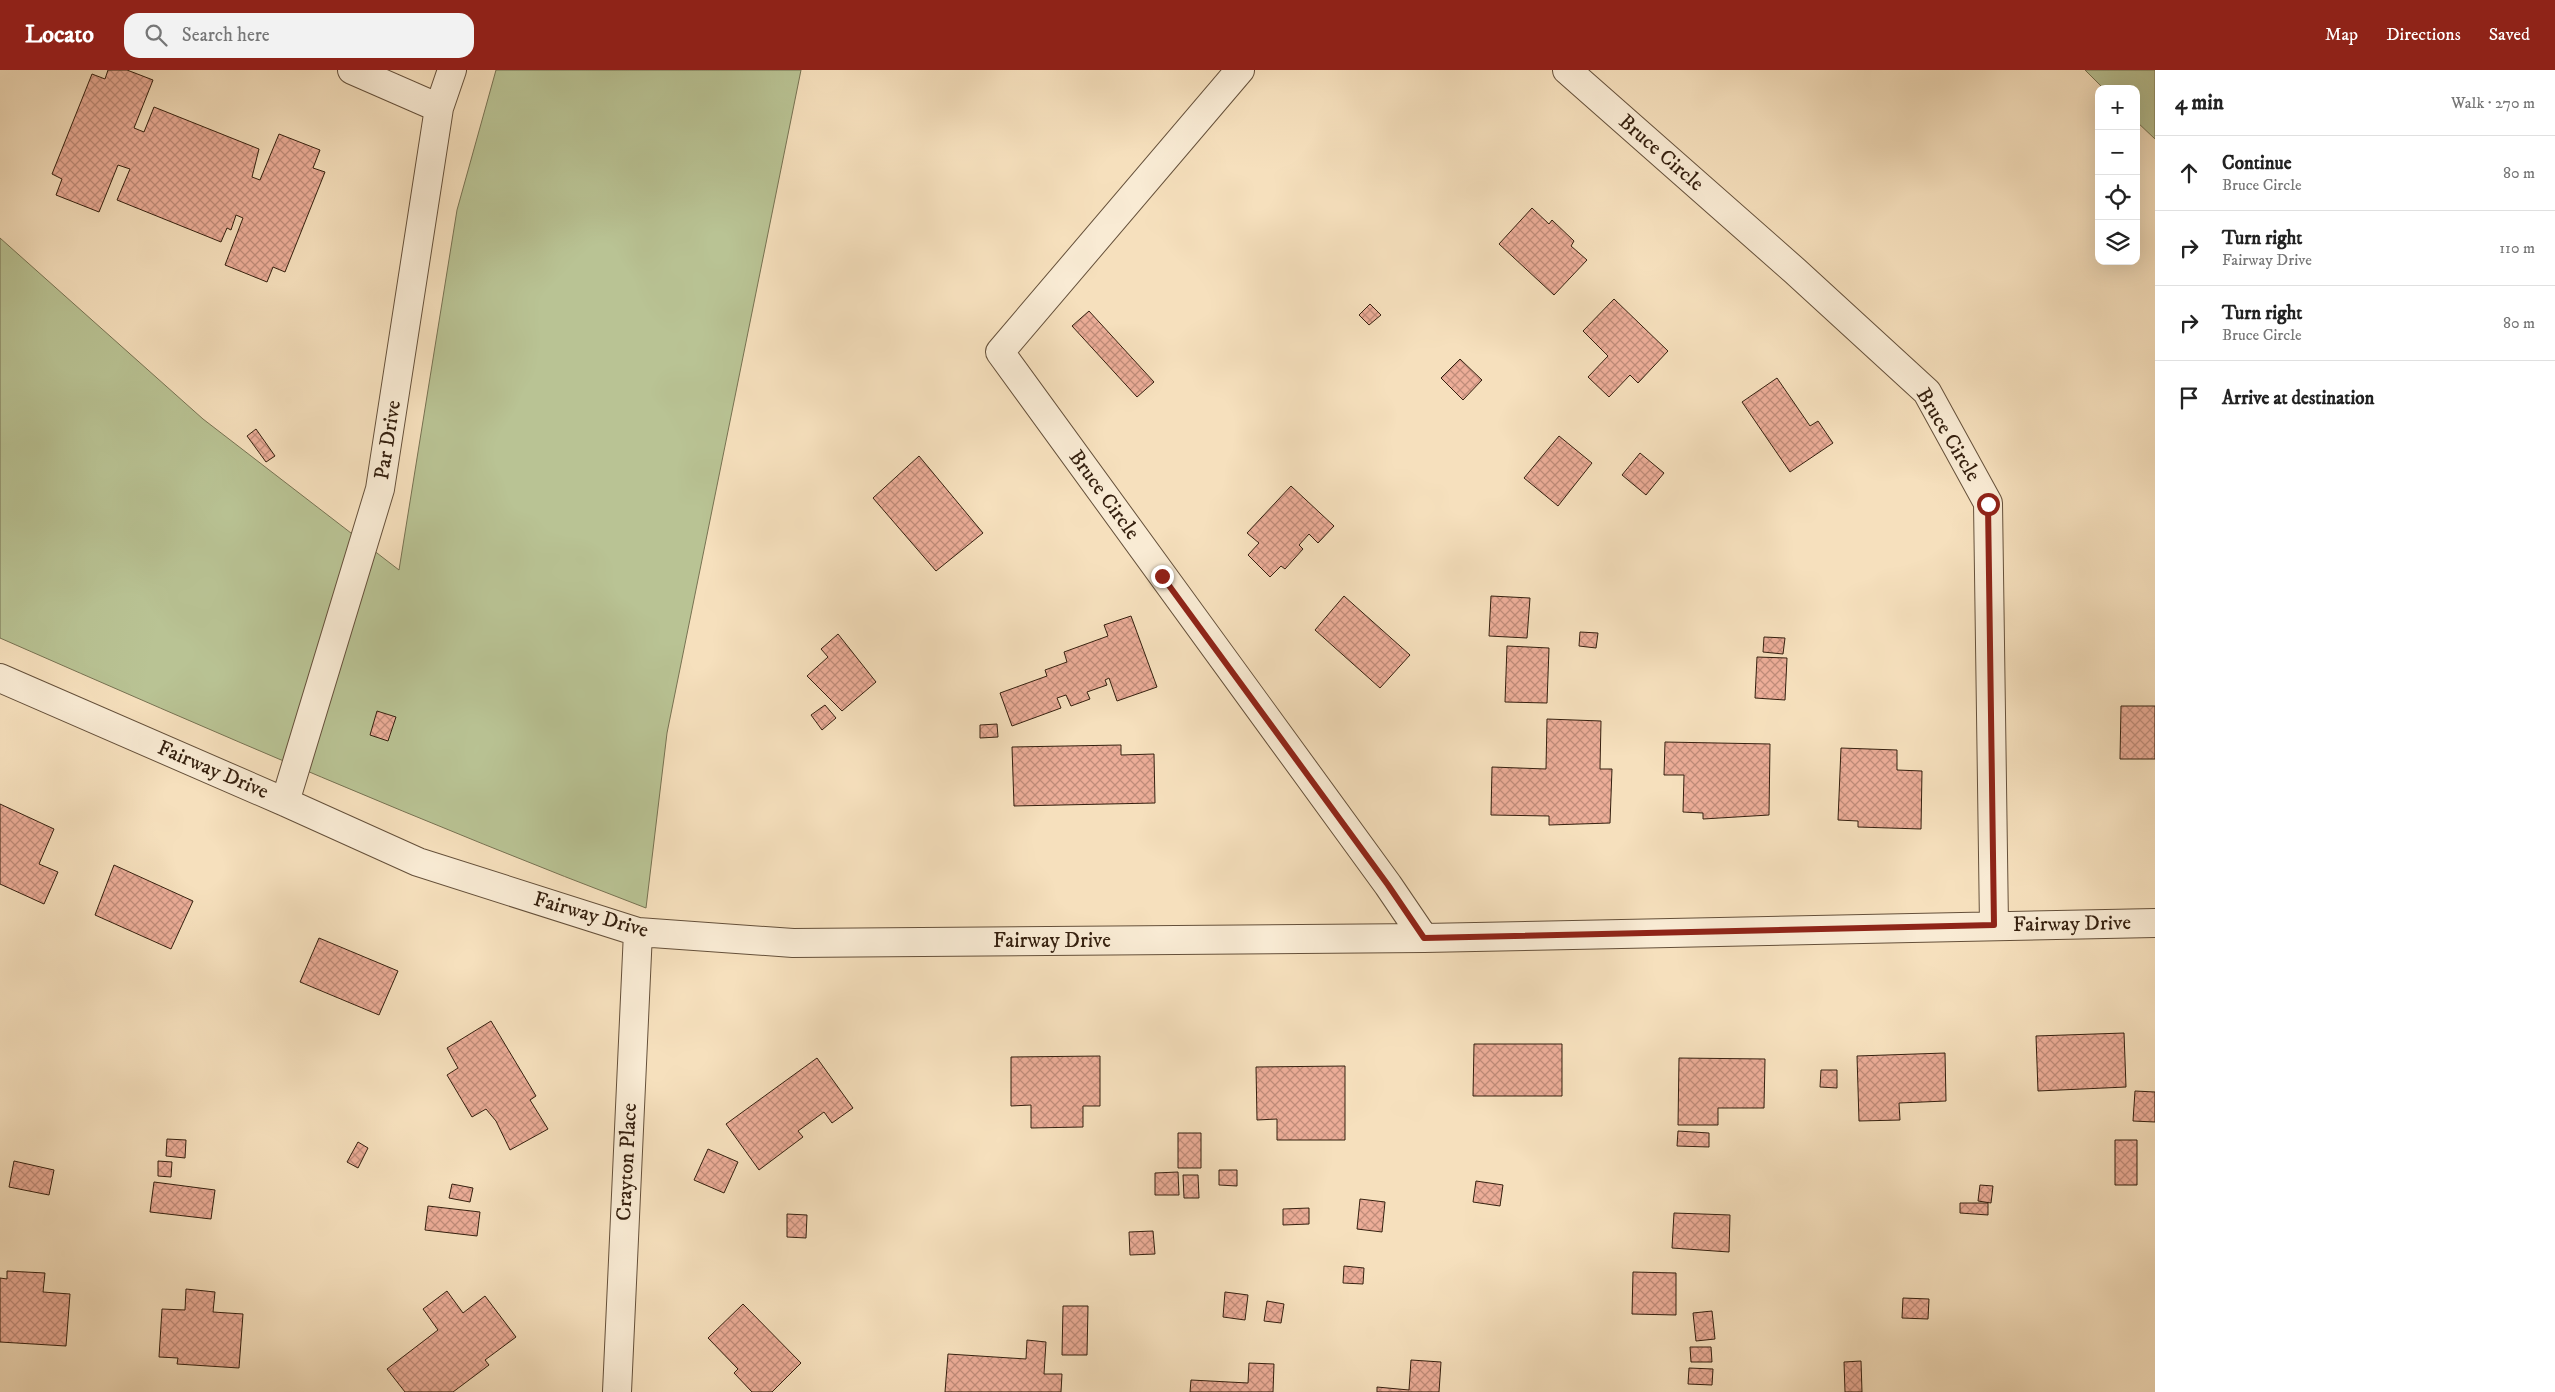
<!DOCTYPE html>
<meta charset="utf-8">
<style>
:root{--surface:#fff;--page:#f2f2f2;--text:#222;--muted:#767676;--line:#e0e0e0;--accent:#8f2418}
body{margin:0;font-family:"IM FELL DW Pica",serif;background:var(--page);color:var(--text)}
.controls{position:absolute;right:15px;top:15px;display:grid;overflow:hidden;border-radius:10px;box-shadow:0 5px 20px #0002}
.controls button{width:45px;height:45px;display:grid;place-items:center;padding:0;border:0;border-bottom:1px solid var(--line);background:var(--surface);color:var(--text);font:25px sans-serif}
.stop{position:absolute;width:15px;height:15px;margin:-11px;border:4px solid #8f2418;border-radius:50%;background:#fff}
.stop.end{background:#8f2418;border-color:#fff;box-shadow:0 1px 5px #0008}
.list{margin:0;padding:0;list-style:none}
h2{display:flex;justify-content:space-between;align-items:center;height:65px;margin:0;padding:0 20px;font-size:21px}
h2 small{font-size:16px;font-weight:400;color:var(--muted)}
.list li{display:grid;grid-template-columns:32px 1fr auto;gap:15px;align-items:center;box-sizing:border-box;height:75px;padding:0 20px;border-top:1px solid var(--line)}
.list b{display:block;font-size:19px;white-space:nowrap}
.list p{margin:0;font-size:16px;white-space:nowrap;color:var(--muted)}
.list em{font-size:16px;font-style:normal;color:var(--muted)}
.icon{flex:none;width:28px;height:28px;fill:none;stroke:currentColor;stroke-width:2;stroke-linecap:round;stroke-linejoin:round}
.map{position:relative;flex:none;width:2155px;height:1322px;overflow:hidden}
header{display:flex;align-items:center;gap:30px;box-sizing:border-box;height:70px;padding:0 25px;background:var(--accent);color:#fff}
header strong{font-size:24px}
nav{display:flex;gap:28px;margin-inline-start:auto;font-size:18px}
.search{width:350px;height:45px;background:var(--page);display:flex;align-items:center;gap:12px;box-sizing:border-box;padding:0 18px;border-radius:15px;color:var(--muted);font-size:19px}
main{display:flex}
aside{flex:1;background:var(--surface)}
.map>svg:first-child{display:block}
</style>
<header>
<strong>Locato</strong>
<div class="search"><svg class="icon" aria-label="search" viewBox="0 0 24 24"><circle cx="10" cy="10" r="6"/><path d="M15 15l6 6"/></svg>Search here</div>
<nav><a>Map</a><a>Directions</a><a>Saved</a></nav>
</header>
<main>
<div class="map">
<svg width="2155" height="1322" viewBox="0 0 2155 1322">
<defs>
<pattern id="building-cross-hatch" width="8" height="8" patternUnits="userSpaceOnUse" patternTransform="scale(1.25)"><rect width="8" height="8" fill="#ecad98"/><path d="M0 0l8 8M0 8l8-8" fill="none" stroke="#c08c7a"/></pattern>
</defs>
<rect width="100%" height="100%" fill="#f6e0bd"/>
<filter id="stains"><feTurbulence type="fractalNoise" baseFrequency=".004" numOctaves="4"/><feColorMatrix values="0 0 0 0 .2 0 0 0 0 .09 0 0 0 0 .02 0 0 0 .5 -.17"/></filter>
<radialGradient id="worn" r=".72"><stop offset=".6" stop-color="#630" stop-opacity="0"/><stop offset="1" stop-color="#630" stop-opacity=".3"/></radialGradient>
<!-- grass -->
<path fill="#b9c394" stroke="#777252" d="M496 0H801L667 663 646 838C428 755 214 662 0 568V168L203 349 399 500 457 140Z
M2085 0H2155V69L2136 51V19H2104Z"/>
<!-- building -->
<path fill="url(#building-cross-hatch)" stroke="#35200f" d="M108 0H127L153 10 134 58 144 62 154 37 259 79 252 107 260 110 279 64 320 80 313 98 325 102 285 202 273 197 267 212 225 195 243 148 236 145 231 160 227 158 221 172 117 130 130 99 118 95 99 142 56 125 62 109 52 104 92 4 105 9Z
M1532 138 1549 154 1552 150 1574 171 1571 176 1587 190 1554 225 1499 174Z
M1614 229 1668 281 1638 313 1630 305 1609 327 1588 307 1608 286 1583 261Z
M1370 234 1381 245 1369 255 1359 245Z
M1089 241 1154 312 1137 327 1072 256Z
M1460 289 1482 310 1463 330 1441 308Z
M1777 308 1810 356 1818 351 1833 373 1790 402 1742 332Z
M256 359 275 386 266 392 247 366Z
M1559 366 1592 393 1558 436 1524 408Z
M1640 383 1664 403 1646 425 1622 405Z
M919 386 983 463 936 501 873 428Z
M1291 416 1334 456 1318 473 1309 464 1299 475 1303 479 1285 499 1281 496 1270 507 1248 485 1259 473 1247 463Z
M1344 526 1410 585 1380 618 1315 560Z
M1491 526 1530 528 1527 568 1489 566Z
M1131 546 1157 617 1117 631 1109 608 1105 610 1107 615 1087 622 1090 629 1071 636 1066 625 1057 628 1061 638 1012 656 1000 623 1047 606 1045 600 1067 592 1064 582 1108 566 1104 555Z
M1580 562 1598 563 1596 578 1579 576Z
M838 564 876 612 842 641 807 606 828 587 821 579Z
M1764 567 1785 568 1783 584 1763 582Z
M1507 576 1549 578 1547 633 1505 632Z
M1757 587 1787 588 1785 630 1755 628Z
M825 635 836 648 822 660 811 645Z
M2121 636H2155V689H2120Z
M377 641 396 647 388 671 370 665Z
M1547 649 1601 651 1600 699H1612L1610 753 1549 755V746L1491 745 1492 697 1546 699Z
M997 654 998 667 980 668V655Z
M1665 672 1770 674 1769 745 1703 749V743L1683 742 1684 705H1664Z
M1121 675V685L1154 684 1155 733 1014 736 1012 677Z
M1841 678 1897 680V700L1922 701 1921 759 1858 757V751L1838 750Z
M0 734 54 759 39 794 58 802 44 834 0 814Z
M114 795 193 831 171 879 95 845Z
M319 868 398 901 379 945 300 912Z
M491 951 536 1026 530 1030 548 1059 510 1080 496 1051 486 1039 472 1047 447 1005 458 998 447 978Z
M2124 963 2126 1017 2038 1021 2036 966Z
M1474 974H1562V1026H1473Z
M1945 983 1946 1031 1899 1033 1900 1050 1859 1051 1857 986Z
M1100 986V1036H1083V1057L1031 1058V1035L1011 1036V987Z
M817 988 853 1038 832 1053 824 1042 798 1061 803 1067 759 1100 726 1054Z
M1679 988 1765 989 1764 1038H1718V1055H1678Z
M1345 996V1070H1277V1049L1257 1050 1256 997Z
M1821 1000H1837V1018L1820 1017Z
M2135 1021 2155 1022V1052L2133 1051Z
M1678 1061 1709 1063V1077L1677 1076Z
M1178 1063H1201V1098H1178Z
M167 1069 186 1070 185 1088 166 1086Z
M2115 1070H2137V1115H2115Z
M358 1072 368 1078 358 1098 347 1092Z
M708 1079 738 1092 724 1123 694 1110Z
M14 1091 54 1100 49 1125 9 1117Z
M158 1091 172 1092 171 1107 158 1106Z
M1219 1100H1237V1116L1219 1115Z
M1178 1102 1179 1125H1155V1103Z
M1183 1105H1198L1199 1128H1184Z
M1476 1111 1503 1115 1500 1136 1473 1132Z
M154 1112 215 1120 211 1149 150 1142Z
M452 1114 473 1118 470 1132 449 1128Z
M1980 1115 1993 1116 1991 1133 1978 1131Z
M1360 1129 1385 1132 1382 1162 1357 1159Z
M1960 1133H1988V1145L1960 1143Z
M428 1136 480 1142 477 1166 425 1160Z
M1309 1138V1154L1283 1155V1139Z
M1674 1143 1730 1145 1729 1182 1672 1178Z
M787 1144 807 1145 806 1168 787 1167Z
M1153 1161 1155 1184 1130 1185 1129 1162Z
M1344 1196 1364 1198 1363 1214 1343 1213Z
M7 1201 45 1203 43 1222 70 1224 66 1276 0 1272V1208L7 1209Z
M1633 1202 1676 1203V1245L1632 1244Z
M186 1219 215 1222 213 1242 243 1244 239 1298 177 1294 178 1288 159 1287 162 1239 185 1240Z
M447 1221 463 1243 485 1226 516 1267 485 1290 489 1295 453 1322H405L387 1299 438 1260 423 1239Z
M1225 1222 1248 1225 1245 1250 1223 1247Z
M1903 1228 1929 1229 1928 1249 1902 1248Z
M1267 1231 1284 1234 1281 1253 1264 1251Z
M743 1234 801 1293 772 1322H752L734 1303 738 1299 708 1268Z
M1063 1236H1088L1087 1285H1062Z
M1712 1241 1715 1269 1696 1271 1693 1243Z
M1027 1270 1046 1272 1044 1304H1062L1061 1322H945L948 1284 1026 1289Z
M1690 1277H1711L1712 1292H1691Z
M1411 1290 1441 1292 1439 1322H1377V1317L1409 1320Z
M1861 1291 1862 1322H1845L1844 1292Z
M1249 1293 1274 1294 1273 1322H1190L1191 1310 1248 1313Z
M1689 1298 1713 1299 1712 1315 1688 1314Z"/>
<g fill="none" stroke-linecap="round" stroke-linejoin="round">
<defs>
<path id="street" d="M352 0 439 38
M1240 0 1000 282 1388 815 1424 868
M1567 0 1795 201 1927 322 1988 433 1994 855
M0 608 285 732 418 792 638 862 793 873 1424 868 2155 853
M285 732 380 419 439 38 452 0
M617 1322 638 862"/>
</defs>
<!-- street casing -->
<use href="#street" stroke="#65503a" stroke-width="30"/>
<!-- street -->
<use href="#street" stroke="#f9ebd4" stroke-width="28"/>
</g>
<g fill="none" stroke-linecap="round" stroke-linejoin="round">
<!-- route -->
<path stroke="#8f2418" stroke-width="6" d="M1162 506 1388 815 1424 868 1994 855 1988 434"/>
</g>
<g text-anchor="middle" dominant-baseline="central" stroke-width="4" stroke-linejoin="round" paint-order="stroke">
<!-- street labels -->
<g font-size="21" fill="#35200f" stroke="#f9ebd4">
<text transform="translate(1661 83) rotate(41)">Bruce Circle</text>
<text transform="translate(1948 365) rotate(59)">Bruce Circle</text>
<text transform="translate(388 370) rotate(-81)">Par Drive</text>
<text transform="translate(1104 425) rotate(54)">Bruce Circle</text>
<text transform="translate(213 700) rotate(23)">Fairway Drive</text>
<text transform="translate(591 845) rotate(16)">Fairway Drive</text>
<text transform="translate(2072 854) rotate(-1)">Fairway Drive</text>
<text x="1052" y="871">Fairway Drive</text>
<text transform="translate(627 1092) rotate(-87)">Crayton Place</text>
</g>
</g>
<rect width="100%" height="100%" filter="url(#stains)"/>
<rect width="100%" height="100%" fill="url(#worn)"/>
</svg>
<div class="controls">
<button>+</button>
<button>−</button>
<button><svg class="icon" aria-label="locate" viewBox="0 0 24 24"><circle cx="12" cy="12" r="6"/><path d="M12 2v4M12 18v4M2 12h4M18 12h4"/></svg></button>
<button><svg class="icon" aria-label="layers" viewBox="0 0 24 24"><path d="M12 4l9 5-9 5-9-5zM3 14l9 5 9-5"/></svg></button>
</div>
<div class="stop" style="left:1988px;top:434px"></div>
<div class="stop end" style="left:1162px;top:506px"></div>
</div>
<aside>
<h2>4 min<small>Walk · 270 m</small></h2>
<ul class="list">
<li><svg class="icon" aria-label="ahead" viewBox="0 0 24 24"><path d="M12 20V5M6 11l6-6 6 6"/></svg><div><b>Continue</b><p>Bruce Circle</p></div><em>80 m</em></li>
<li><svg class="icon" aria-label="right" viewBox="0 0 24 24"><path d="M7 20v-9h11M14 6l5 5-5 5"/></svg><div><b>Turn right</b><p>Fairway Drive</p></div><em>110 m</em></li>
<li><svg class="icon" aria-label="right" viewBox="0 0 24 24"><path d="M7 20v-9h11M14 6l5 5-5 5"/></svg><div><b>Turn right</b><p>Bruce Circle</p></div><em>80 m</em></li>
<li><svg class="icon" aria-label="arrive" viewBox="0 0 24 24"><path d="M6 21V4h12l-3 4 3 4H6"/></svg><div><b>Arrive at destination</b></div></li>
</ul>
</aside>
</main>
